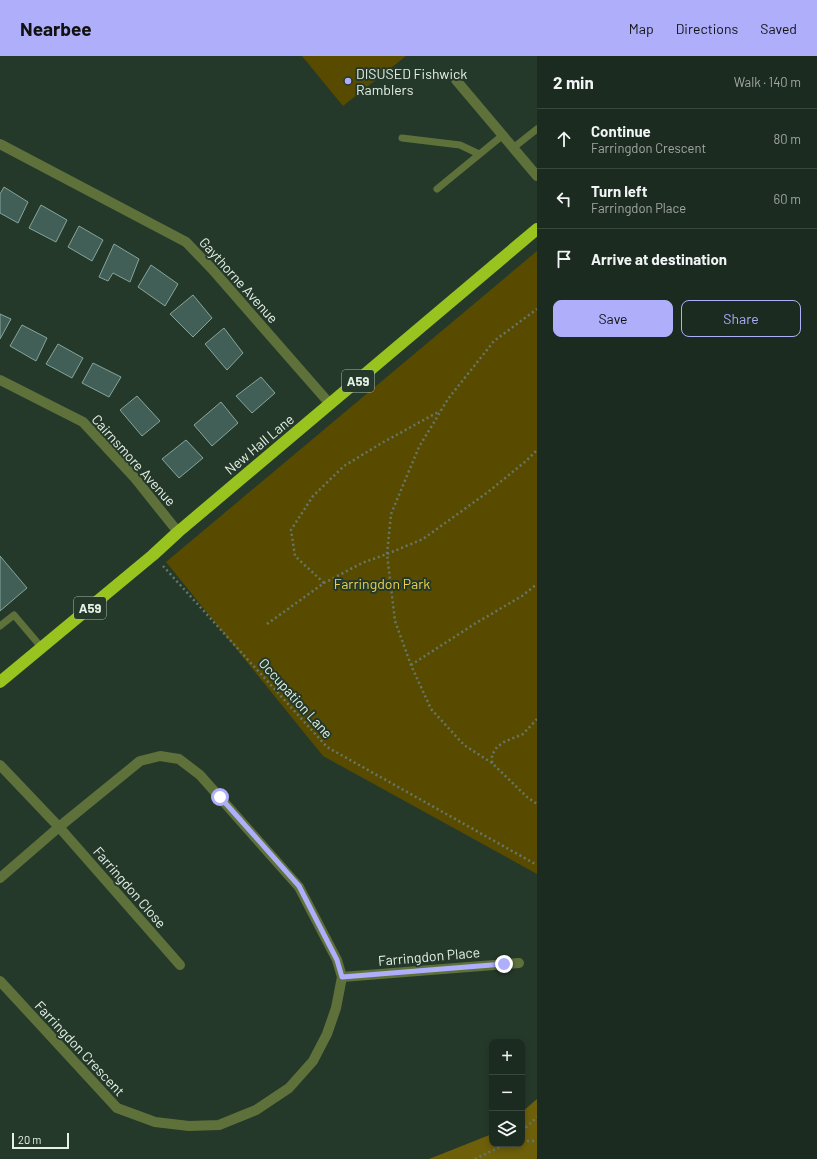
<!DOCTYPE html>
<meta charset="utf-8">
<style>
:root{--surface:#1c2b20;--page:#29372d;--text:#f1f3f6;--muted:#a0a7a5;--line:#3a473e;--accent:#aeaefb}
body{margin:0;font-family:Barlow,sans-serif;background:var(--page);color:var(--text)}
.controls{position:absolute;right:12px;bottom:12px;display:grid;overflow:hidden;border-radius:8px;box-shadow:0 2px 6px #0003}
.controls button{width:36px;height:36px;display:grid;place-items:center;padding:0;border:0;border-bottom:1px solid var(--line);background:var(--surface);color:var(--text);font:20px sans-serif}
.scale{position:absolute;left:12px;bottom:10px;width:57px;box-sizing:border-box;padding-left:4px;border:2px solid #e5f1e7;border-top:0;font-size:11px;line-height:14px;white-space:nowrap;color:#e5f1e7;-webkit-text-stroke:3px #25392a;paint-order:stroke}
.stop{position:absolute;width:12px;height:12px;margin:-9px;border:3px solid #aeaefb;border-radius:50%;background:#fff}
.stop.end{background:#aeaefb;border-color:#fff;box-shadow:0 1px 4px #0008}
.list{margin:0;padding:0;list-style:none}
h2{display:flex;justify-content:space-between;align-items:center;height:52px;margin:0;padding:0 16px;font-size:17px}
h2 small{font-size:13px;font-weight:400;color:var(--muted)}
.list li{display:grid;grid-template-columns:26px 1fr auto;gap:12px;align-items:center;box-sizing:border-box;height:60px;padding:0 16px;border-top:1px solid var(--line)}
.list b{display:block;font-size:15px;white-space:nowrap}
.list p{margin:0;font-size:13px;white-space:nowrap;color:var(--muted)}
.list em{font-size:13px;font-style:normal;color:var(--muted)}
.actions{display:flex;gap:8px;padding:12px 16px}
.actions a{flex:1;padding:9px 0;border:1px solid var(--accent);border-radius:8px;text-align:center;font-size:14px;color:var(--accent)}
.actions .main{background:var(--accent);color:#111}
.icon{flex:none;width:22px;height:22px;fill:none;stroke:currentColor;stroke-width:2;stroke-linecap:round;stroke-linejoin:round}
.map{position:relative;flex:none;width:537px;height:1103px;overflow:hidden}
header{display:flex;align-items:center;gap:24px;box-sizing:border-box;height:56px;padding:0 20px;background:var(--accent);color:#111}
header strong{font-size:19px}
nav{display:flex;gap:22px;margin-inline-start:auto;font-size:14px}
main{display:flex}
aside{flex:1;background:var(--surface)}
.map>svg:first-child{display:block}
</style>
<header>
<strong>Nearbee</strong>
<nav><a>Map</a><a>Directions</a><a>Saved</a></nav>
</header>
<main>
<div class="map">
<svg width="537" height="1103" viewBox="0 0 537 1103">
<rect width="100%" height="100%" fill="#25392a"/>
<!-- green -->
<path fill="#584b00" d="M302 0H406L343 50Z
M537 195V818L323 700 166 506Z"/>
<!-- forest -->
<path fill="#6e5f0a" d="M537 1043V1103H429L492 1078V1088H522V1056Z"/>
<!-- building -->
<path fill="#415f57" stroke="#86a59d" d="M4 131 28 146 18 167 0 157V138Z
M41 149 67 164 56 186 29 172Z
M79 170 103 184 92 205 68 191Z
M114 188 139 203 130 226 113 217 108 225 99 221Z
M151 209 178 228 165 250 138 231Z
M193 239 212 262 193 281 170 258Z
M0 258 11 263 0 283Z
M22 269 47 282 36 305 10 290Z
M224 272 243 297 227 314 205 288Z
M58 288 83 302 72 322 46 308Z
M93 307 121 321 109 341 82 327Z
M261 321 275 337 252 357 236 340Z
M137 340 160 365 142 380 120 354Z
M221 346 238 367 212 390 194 369Z
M186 384 203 402 179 422 162 403Z
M0 500 27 532 0 555Z"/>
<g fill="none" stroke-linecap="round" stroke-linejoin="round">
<!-- path -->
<path stroke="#66776a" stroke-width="2.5" stroke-dasharray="2 3" stroke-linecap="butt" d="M163 510 327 691 537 809
M324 527 295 500 291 474 313 440 344 410 380 388 440 355
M267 568 324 527 362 507 387 498 423 483 488 436 526 405 537 394
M411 609 476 567 522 540 537 528
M537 663 523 678 504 686 497 691 492 699V707L527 741 537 748
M492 707 464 689 431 653 411 609 395 565 387 498 391 458 419 391 448 343 494 285 537 253
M522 1075 537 1061
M522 1085H537
M475 1103 506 1088"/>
<!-- lane -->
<path stroke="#5f713a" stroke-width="7" d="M402 82 460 89 479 98
M513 92 537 73
M437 133 503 79
M0 570 14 559 42 592"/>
<!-- street -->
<path stroke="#5f713a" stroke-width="10" d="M456 24 537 120
M0 88 186 186 212 213 330 348
M0 324 83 366 134 421 178 476
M0 709 59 771 180 909
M0 822 59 771 140 705 160 700 179 703 200 719 299 831 337 904 342 921 336 952 327 978 313 1005 289 1032 256 1054 219 1069 189 1070 155 1066 117 1052 0 925
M342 921 519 907"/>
<!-- highway -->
<path stroke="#99c31f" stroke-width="12" d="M0 626 153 499 178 476 537 173"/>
</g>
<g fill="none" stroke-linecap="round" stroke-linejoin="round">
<!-- route -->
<path stroke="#aeaefb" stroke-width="5" d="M220 741 299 830 337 904 342 921 504 908"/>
</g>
<!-- markers -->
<circle fill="#aeaefb" stroke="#25392a" stroke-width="1.5" cx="348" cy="25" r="4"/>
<g text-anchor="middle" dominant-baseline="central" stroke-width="4" stroke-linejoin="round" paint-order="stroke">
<!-- shield labels -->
<g fill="#25392a" stroke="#abbaae" stroke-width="1">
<rect x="342" y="314" width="32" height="22" rx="3"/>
<rect x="74" y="541" width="32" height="22" rx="3"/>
</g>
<g font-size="13" font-weight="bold" fill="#e5f1e7">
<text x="358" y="325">A59</text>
<text x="90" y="552">A59</text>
</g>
<!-- poi labels -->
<g font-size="14" fill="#e5f1e7" stroke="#25392a" text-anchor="start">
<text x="356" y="17">DISUSED Fishwick<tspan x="356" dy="16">Ramblers</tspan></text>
</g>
<!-- street labels -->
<g font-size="14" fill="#e5f1e7" stroke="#25392a">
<text transform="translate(239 224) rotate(48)">Gaythorne Avenue</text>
<text transform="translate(259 388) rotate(-40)">New Hall Lane</text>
<text transform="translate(134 404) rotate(48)">Cairnsmore Avenue</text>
<text transform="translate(296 642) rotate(48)">Occupation Lane</text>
<text transform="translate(130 831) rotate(49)">Farringdon Close</text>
<text transform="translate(429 900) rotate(-5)">Farringdon Place</text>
<text transform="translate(80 992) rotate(47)">Farringdon Crescent</text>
</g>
<!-- park labels -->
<g font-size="14" fill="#ecd14b" stroke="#25392a">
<text x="382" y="527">Farringdon Park</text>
</g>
</g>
</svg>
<div class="controls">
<button>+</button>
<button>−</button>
<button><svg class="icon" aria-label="layers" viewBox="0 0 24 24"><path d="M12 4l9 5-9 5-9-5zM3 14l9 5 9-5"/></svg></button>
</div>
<div class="scale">20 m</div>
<div class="stop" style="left:220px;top:741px"></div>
<div class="stop end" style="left:504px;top:908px"></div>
</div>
<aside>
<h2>2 min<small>Walk · 140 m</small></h2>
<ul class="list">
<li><svg class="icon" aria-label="ahead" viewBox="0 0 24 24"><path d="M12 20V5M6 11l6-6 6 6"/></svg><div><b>Continue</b><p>Farringdon Crescent</p></div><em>80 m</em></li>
<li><svg class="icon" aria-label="left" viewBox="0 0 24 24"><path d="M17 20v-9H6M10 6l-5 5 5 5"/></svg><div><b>Turn left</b><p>Farringdon Place</p></div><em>60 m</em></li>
<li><svg class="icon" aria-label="arrive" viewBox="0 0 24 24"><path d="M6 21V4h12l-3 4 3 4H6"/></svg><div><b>Arrive at destination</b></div></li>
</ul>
<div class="actions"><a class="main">Save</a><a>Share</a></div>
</aside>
</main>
